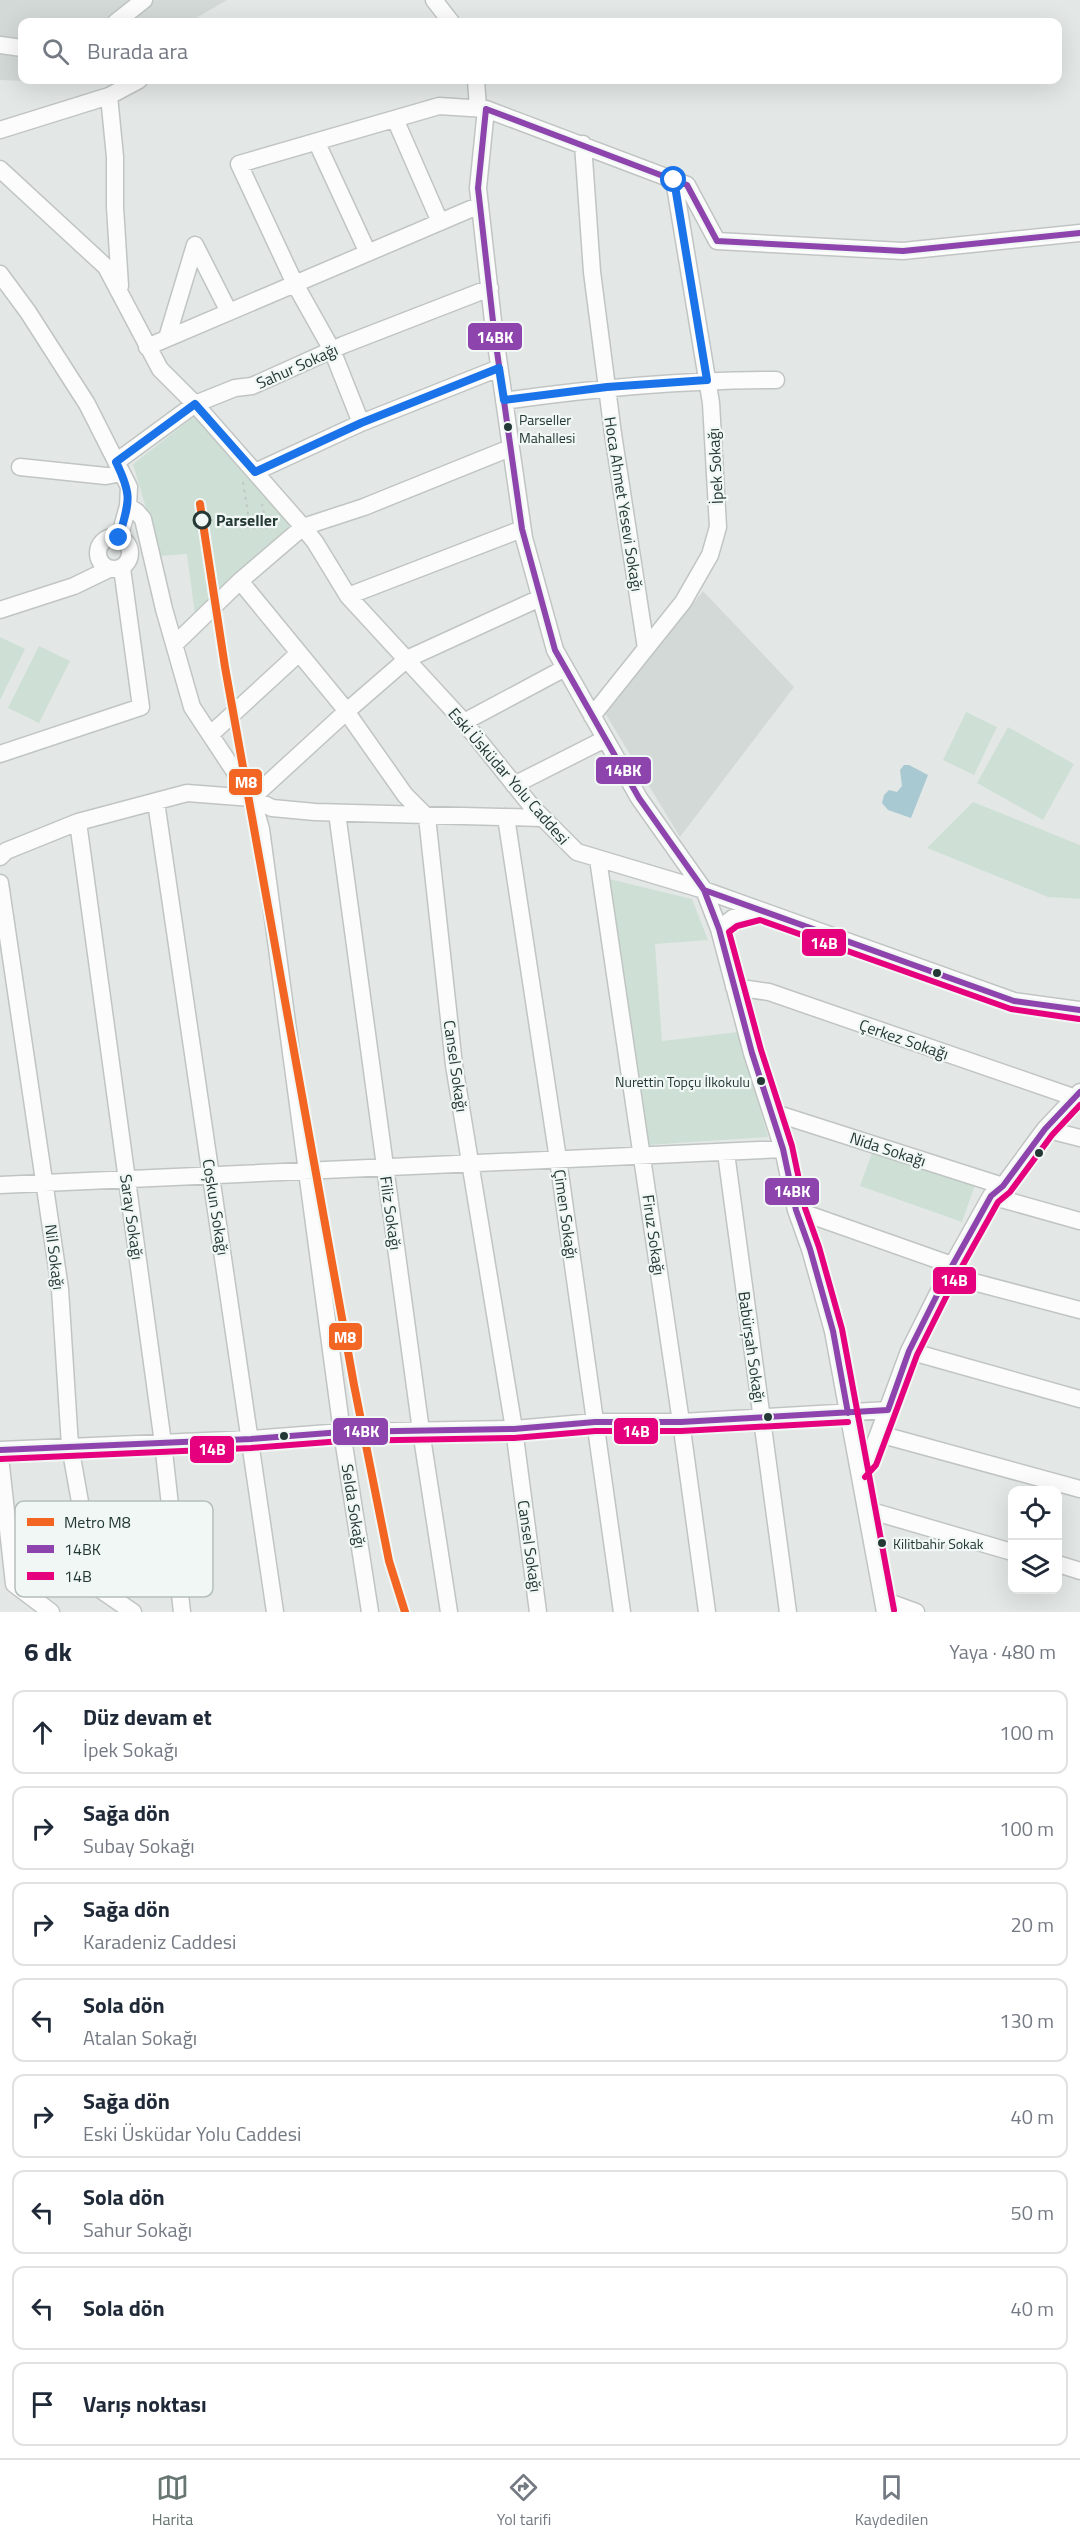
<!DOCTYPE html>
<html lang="tr">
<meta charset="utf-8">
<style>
:root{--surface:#fff;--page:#f6f6f7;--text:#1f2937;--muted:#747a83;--line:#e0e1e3;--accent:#677673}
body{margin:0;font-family:"Titillium Web",sans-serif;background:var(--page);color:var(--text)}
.controls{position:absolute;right:18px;bottom:18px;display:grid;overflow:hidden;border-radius:12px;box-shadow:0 6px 24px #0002}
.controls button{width:54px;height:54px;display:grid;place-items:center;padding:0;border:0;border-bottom:2px solid var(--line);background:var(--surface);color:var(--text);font:30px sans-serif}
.stop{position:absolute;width:18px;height:18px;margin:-14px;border:4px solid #1a73e8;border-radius:50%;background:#fff}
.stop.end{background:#1a73e8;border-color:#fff;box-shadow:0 2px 6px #0008}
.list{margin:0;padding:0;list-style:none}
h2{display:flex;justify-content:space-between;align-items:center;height:78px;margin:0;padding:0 24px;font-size:26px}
h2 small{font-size:20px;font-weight:400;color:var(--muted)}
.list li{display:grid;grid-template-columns:39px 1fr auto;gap:18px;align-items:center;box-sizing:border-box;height:84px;margin:0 12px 12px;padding:0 12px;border:2px solid var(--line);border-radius:12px}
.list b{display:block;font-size:22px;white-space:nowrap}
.list p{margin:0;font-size:20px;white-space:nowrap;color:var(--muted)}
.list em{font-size:20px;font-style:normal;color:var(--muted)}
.icon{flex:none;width:33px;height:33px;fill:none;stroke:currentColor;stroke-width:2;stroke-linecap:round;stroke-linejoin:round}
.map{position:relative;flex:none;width:1080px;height:1612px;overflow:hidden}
.search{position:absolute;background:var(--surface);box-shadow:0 6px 24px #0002;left:18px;right:18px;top:18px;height:66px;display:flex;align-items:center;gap:15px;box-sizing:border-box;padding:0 21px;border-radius:12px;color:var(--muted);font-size:22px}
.sheet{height:846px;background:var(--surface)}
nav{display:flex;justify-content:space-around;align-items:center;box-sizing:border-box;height:84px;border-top:2px solid var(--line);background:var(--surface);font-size:16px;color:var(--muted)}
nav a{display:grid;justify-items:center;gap:3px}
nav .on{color:var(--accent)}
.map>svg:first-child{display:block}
</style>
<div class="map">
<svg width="1080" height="1612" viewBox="0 0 1080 1612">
<rect width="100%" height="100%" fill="#e3e8e6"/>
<!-- built -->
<path fill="#d2d9d6" d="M0 0H227L189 22H22V80H58L44 82 0 80Z
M703 591 794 687 680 837 605 713Z"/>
<!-- green -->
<path fill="#cee0d5" d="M196 415 294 522 195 615 187 554 160 556 133 464Z
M0 637 25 649 0 700Z
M39 646 70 661 39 723 8 708Z
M966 712 997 727 974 775 943 760Z
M1008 727 1074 764 1043 820 977 783Z
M973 802 1080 845V899L1048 897 927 848Z
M605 878 692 899 708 940 655 944 662 1041 738 1032 768 1137 648 1145Z
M873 1150 975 1185 962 1222 860 1186Z"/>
<!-- water -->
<path fill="#a8c8d2" d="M904 765H909L928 775 911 818 888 810 882 803 884 795 889 790 897 792 902 786 900 770Z"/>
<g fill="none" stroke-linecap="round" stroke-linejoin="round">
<defs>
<path id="minor" d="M434 0 451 22
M116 22 144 0
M0 45 22 48
M476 80 478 108
M109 96 139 80
M486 109 478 188 494 330 524 538 555 650 639 798 704 890 719 929 752 1053 783 1149 796 1210 810 1249 833 1331 885 1612
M395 119 440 222
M0 130 109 96 115 157V207L120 286
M317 143 368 253
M583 144 592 272 613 434 646 648
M0 169 106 267 160 369 195 404 303 527 315 542 348 596 464 722 533 808 577 852 704 890 1014 1001 1080 1010
M0 274 28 312 87 404 129 487 128 506 119 538
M167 338 195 245 229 312
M147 347 480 205
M504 401C595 388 683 380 776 380
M361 423 332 350 295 284 239 164 439 106 486 109 687 185 717 241 903 251 1080 233
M116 462 195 404 235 388 252 386 343 345 490 288
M20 467 106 476 122 473
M255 472 361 423 499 368
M128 506 137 512 143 519 164 609 192 707 252 798 261 829 342 1432 370 1612
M98 553a16 16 0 1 1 32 0a16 16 0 1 1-32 0Z
M240 581 341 704 405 795 427 817 454 1065 514 1429 538 1612
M348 596 522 529
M0 610 74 586 109 569
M175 644 240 581 303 527 364 507 510 448
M592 716 683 602 710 555 718 527 711 403 674 180
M464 722 565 668
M211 734 299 653
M0 754 141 707 122 568
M514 785 605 739
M252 798 347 711 407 659 540 598
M156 802 275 1612
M337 813 421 1431 449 1612
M506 817 558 1159 622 1612
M78 822 163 1443 182 1612
M0 857 6 851 78 822 187 793 252 798 272 808 315 812 542 818
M598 859 681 1422 707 1612
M0 883 60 1289 70 1446 95 1586 133 1612
M719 929 733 918 760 911
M734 987 769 992 1073 1097
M772 1112 1003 1186
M1045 1129 1080 1138
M726 1153 788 1612
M0 1185 783 1149
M991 1196 1080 1221
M796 1210 952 1265
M947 1275 1080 1310
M909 1351 1080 1399
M879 1434 1080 1489
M0 1450 251 1439 342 1432 514 1429 595 1422H681L888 1410
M0 1457 14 1584 51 1612
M859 1471 868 1462 909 1351 947 1275 991 1196 1003 1186 1045 1129 1080 1092
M868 1510 1012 1552
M1058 1564 1080 1571
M883 1600 916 1612"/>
</defs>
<!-- minor casing -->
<use href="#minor" stroke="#c0c5c3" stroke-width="19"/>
<!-- path -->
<path stroke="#c0c8c5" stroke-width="2" stroke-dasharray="3 4.5" stroke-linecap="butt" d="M243 482 249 520
M237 527 267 528 262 504"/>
<!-- minor -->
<use href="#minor" stroke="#fbfcfb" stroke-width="16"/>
<defs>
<path id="bus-1" d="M486 109 478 188 494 330 522 529 555 650 639 798 704 890 719 929 752 1053 783 1149 796 1210 810 1249 833 1331 848 1413
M486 109 687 185 717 241 903 251 1080 233
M704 890 1014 1001 1080 1010
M0 1450 251 1439 342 1432 514 1429 595 1422H681L888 1410 909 1351 947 1275 991 1196 1003 1186 1045 1129 1080 1092"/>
<path id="bus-2" d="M0 1459 251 1448 342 1441 514 1438 595 1431H681L848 1422
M865 1477 876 1465 917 1355 955 1279 998 1202 1010 1192 1052 1135 1080 1105
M894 1610 842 1329 819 1247 805 1208 792 1146 761 1050 729 932 737 926 760 920 1011 1009 1079 1019"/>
</defs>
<!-- bus-1 casing -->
<use href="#bus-1" stroke="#f1f7f5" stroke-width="10"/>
<!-- bus-2 casing -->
<use href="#bus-2" stroke="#f1f7f5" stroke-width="10"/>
<!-- bus-1 -->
<use href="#bus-1" stroke="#8e44ad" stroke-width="6"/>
<!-- bus-2 -->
<use href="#bus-2" stroke="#e5007d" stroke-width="6"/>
<defs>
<path id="metro-1" d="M200 504 225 667 354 1385 389 1561 405 1612"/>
</defs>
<!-- metro-1 casing -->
<use href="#metro-1" stroke="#f1f7f5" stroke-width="12"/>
<!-- metro-1 -->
<use href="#metro-1" stroke="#f26522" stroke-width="8"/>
</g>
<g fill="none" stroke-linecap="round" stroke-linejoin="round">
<!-- route -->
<path stroke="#1a73e8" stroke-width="8" d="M119 538C129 501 133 497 116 462L195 404 255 472 361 423 499 368 504 400 607 387 707 380 674 180"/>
</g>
<!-- markers -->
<g fill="#243935" stroke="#f1f7f5" stroke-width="2">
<circle cx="508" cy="427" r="5"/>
<circle cx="937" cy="973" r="5"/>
<circle cx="761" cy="1081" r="5"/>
<circle cx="1039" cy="1153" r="5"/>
<circle cx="768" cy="1417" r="5"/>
<circle cx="284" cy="1436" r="5"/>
<circle cx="882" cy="1543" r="5"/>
</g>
<circle fill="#f1f7f5" stroke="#243935" stroke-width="3" cx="202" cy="520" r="8"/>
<g text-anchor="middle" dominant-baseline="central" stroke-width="4.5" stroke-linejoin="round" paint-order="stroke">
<!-- bus labels -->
<g font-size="14" fill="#243935" stroke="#f1f7f5" text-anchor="start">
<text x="519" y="419">Parseller<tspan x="519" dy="18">Mahallesi</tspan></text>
<text x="750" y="1081" text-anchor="end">Nurettin Topçu İlkokulu</text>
<text x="893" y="1543">Kilitbahir Sokak</text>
</g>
<!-- street labels -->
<g font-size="16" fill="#243935" stroke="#f1f7f5">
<text transform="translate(297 366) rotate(-24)">Sahur Sokağı</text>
<text transform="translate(715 466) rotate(-93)">İpek Sokağı</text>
<text transform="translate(624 504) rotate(81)">Hoca Ahmet Yesevi Sokağı</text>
<text transform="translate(509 776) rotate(49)">Eski Üsküdar Yolu Caddesi</text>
<text transform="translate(904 1039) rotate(19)">Çerkez Sokağı</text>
<text transform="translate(456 1066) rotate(82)">Cansel Sokağı</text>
<text transform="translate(888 1149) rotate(18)">Nida Sokağı</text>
<text transform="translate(216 1207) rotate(81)">Coşkun Sokağı</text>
<text transform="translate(391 1213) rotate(82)">Filiz Sokağı</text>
<text transform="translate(566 1214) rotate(82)">Çimen Sokağı</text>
<text transform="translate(132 1217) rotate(82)">Saray Sokağı</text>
<text transform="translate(654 1235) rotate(82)">Firuz Sokağı</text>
<text transform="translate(55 1257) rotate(83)">Nil Sokağı</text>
<text transform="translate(752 1347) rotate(82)">Babürşah Sokağı</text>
<text transform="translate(354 1506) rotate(81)">Selda Sokağı</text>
<text transform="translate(530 1546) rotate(82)">Cansel Sokağı</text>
</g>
<!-- stop labels -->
<g font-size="16" font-weight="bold" fill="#243935" stroke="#f1f7f5" text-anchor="start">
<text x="216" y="520">Parseller</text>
</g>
</g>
<!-- legend -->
<rect x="15" y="1501" width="198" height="96" rx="9" fill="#f1f7f5" stroke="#b4bebb" stroke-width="1.5"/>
<rect x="27" y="1518" width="27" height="8" fill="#f26522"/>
<rect x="27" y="1545" width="27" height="8" fill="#8e44ad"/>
<rect x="27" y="1572" width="27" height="8" fill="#e5007d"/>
<g font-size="16" fill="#243935">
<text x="64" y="1528">Metro M8</text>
<text x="64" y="1555">14BK</text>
<text x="64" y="1582">14B</text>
</g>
<g stroke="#f1f7f5" stroke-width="2">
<rect x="467" y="322" width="56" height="29" rx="6" fill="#8e44ad"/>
<rect x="595" y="756" width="57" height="29" rx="6" fill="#8e44ad"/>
<rect x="228" y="768" width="35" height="28" rx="6" fill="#f26522"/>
<rect x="801" y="928" width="46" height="29" rx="6" fill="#e5007d"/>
<rect x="764" y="1177" width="56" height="29" rx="6" fill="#8e44ad"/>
<rect x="932" y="1266" width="45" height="29" rx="6" fill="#e5007d"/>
<rect x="328" y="1322" width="35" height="29" rx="6" fill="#f26522"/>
<rect x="613" y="1417" width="46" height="28" rx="6" fill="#e5007d"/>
<rect x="332" y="1417" width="57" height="29" rx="6" fill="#8e44ad"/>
<rect x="189" y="1435" width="46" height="29" rx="6" fill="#e5007d"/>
</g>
<g font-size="16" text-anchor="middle" font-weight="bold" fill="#fff">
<text x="495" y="343">14BK</text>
<text x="623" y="776">14BK</text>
<text x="246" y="788">M8</text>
<text x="824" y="949">14B</text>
<text x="792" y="1197">14BK</text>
<text x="954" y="1286">14B</text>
<text x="345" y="1343">M8</text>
<text x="636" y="1437">14B</text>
<text x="361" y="1437">14BK</text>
<text x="212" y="1455">14B</text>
</g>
</svg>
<div class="controls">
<button><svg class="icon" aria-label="locate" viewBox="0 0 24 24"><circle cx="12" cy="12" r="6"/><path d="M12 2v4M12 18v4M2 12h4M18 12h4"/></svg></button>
<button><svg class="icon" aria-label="layers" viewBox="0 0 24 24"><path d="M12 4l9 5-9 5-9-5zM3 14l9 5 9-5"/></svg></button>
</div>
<div class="stop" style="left:674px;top:180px"></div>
<div class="stop end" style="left:119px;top:538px"></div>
<div class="search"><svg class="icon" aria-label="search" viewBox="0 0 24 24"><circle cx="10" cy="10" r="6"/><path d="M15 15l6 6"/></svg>Burada ara</div>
</div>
<section class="sheet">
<h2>6 dk<small>Yaya · 480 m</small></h2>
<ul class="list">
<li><svg class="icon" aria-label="ahead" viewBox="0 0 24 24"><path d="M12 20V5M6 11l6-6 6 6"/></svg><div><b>Düz devam et</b><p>İpek Sokağı</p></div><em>100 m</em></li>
<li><svg class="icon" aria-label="right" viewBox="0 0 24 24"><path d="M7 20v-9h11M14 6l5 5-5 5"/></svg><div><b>Sağa dön</b><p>Subay Sokağı</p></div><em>100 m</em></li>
<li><svg class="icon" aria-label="right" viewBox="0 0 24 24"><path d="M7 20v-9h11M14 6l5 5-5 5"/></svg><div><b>Sağa dön</b><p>Karadeniz Caddesi</p></div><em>20 m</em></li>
<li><svg class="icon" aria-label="left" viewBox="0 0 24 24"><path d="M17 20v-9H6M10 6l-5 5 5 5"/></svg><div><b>Sola dön</b><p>Atalan Sokağı</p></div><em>130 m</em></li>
<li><svg class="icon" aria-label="right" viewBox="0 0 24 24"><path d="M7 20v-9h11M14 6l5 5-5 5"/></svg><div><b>Sağa dön</b><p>Eski Üsküdar Yolu Caddesi</p></div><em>40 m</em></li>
<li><svg class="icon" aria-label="left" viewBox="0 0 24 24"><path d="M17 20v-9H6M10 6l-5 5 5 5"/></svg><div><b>Sola dön</b><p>Sahur Sokağı</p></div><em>50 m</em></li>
<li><svg class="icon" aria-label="left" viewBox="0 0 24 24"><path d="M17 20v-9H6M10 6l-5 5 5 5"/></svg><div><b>Sola dön</b></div><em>40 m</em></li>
<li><svg class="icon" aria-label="arrive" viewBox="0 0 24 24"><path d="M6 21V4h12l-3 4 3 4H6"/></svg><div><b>Varış noktası</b></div></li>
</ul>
</section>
<nav>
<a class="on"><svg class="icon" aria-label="map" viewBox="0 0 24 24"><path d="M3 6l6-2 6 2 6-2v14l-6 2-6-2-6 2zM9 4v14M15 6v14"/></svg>Harita</a>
<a><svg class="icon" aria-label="directions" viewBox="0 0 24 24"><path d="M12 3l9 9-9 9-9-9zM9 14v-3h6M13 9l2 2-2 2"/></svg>Yol tarifi</a>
<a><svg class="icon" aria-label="saved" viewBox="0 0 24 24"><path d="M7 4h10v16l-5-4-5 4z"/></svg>Kaydedilen</a>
</nav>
